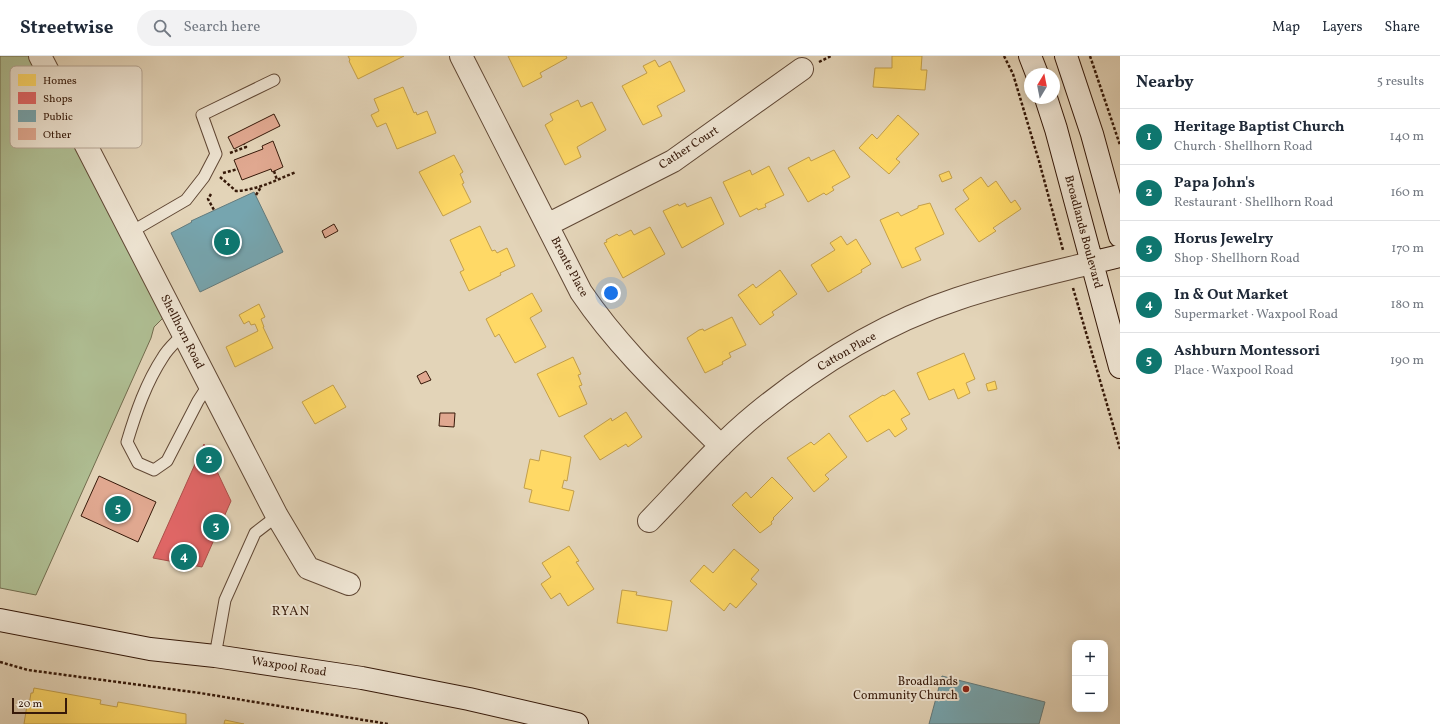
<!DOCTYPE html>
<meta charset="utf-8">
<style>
:root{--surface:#fff;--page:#f2f2f3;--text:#1f2937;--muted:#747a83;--line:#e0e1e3;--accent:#0f766e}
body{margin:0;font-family:Vollkorn,serif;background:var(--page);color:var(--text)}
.controls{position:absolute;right:12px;bottom:12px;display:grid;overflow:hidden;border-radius:8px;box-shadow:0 2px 10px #0003}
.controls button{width:36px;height:36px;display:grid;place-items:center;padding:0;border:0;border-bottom:1px solid var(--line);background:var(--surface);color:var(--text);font:20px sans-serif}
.compass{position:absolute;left:1024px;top:12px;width:36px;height:36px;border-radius:50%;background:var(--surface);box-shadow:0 2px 10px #0003;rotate:10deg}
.scale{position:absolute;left:12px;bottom:10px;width:55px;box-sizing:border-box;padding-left:4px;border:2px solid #361909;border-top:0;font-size:11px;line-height:14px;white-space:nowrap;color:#361909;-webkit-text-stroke:3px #ede3d1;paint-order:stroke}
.you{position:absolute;left:611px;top:237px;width:14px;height:14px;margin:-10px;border:3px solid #fff;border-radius:50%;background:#1a73e8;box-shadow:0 0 0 6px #1a73e833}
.badge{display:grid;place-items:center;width:26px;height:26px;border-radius:50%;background:var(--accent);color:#fff;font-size:13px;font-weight:700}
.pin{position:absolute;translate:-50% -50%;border:2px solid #fff;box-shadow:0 1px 4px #0006}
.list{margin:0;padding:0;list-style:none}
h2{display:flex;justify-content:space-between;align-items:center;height:52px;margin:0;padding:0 16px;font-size:17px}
h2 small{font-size:13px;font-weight:400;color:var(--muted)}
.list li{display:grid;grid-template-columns:26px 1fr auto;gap:12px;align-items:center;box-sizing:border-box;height:56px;padding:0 16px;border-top:1px solid var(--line)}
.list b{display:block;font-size:15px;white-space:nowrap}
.list p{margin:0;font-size:13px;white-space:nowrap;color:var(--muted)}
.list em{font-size:13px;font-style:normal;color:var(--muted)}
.icon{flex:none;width:22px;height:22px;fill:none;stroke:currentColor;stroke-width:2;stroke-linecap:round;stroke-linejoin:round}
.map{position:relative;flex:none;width:1120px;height:668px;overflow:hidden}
header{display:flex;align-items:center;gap:24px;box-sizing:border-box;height:56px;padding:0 20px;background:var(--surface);border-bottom:1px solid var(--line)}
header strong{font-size:19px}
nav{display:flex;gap:22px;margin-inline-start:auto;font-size:14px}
.search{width:280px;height:36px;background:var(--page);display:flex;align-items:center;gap:10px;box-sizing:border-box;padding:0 14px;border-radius:22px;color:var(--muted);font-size:15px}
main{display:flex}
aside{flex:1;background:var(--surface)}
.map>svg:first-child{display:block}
</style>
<header>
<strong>Streetwise</strong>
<div class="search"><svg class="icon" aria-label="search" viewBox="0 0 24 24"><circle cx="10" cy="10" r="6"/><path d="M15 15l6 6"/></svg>Search here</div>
<nav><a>Map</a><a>Layers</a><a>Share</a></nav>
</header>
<main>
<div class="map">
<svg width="1120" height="668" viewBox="0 0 1120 668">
<rect width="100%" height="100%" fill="#e3d4b8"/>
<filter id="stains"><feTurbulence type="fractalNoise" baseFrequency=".005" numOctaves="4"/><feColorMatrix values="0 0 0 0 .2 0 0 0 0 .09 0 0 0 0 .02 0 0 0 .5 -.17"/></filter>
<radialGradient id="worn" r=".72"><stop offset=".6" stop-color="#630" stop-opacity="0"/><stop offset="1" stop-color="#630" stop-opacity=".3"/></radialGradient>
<!-- green -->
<path fill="#afbe93" stroke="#726c4e" d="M0 0H30L161 253 163 262 154 271 151 282 36 539 0 532Z"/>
<!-- homes -->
<path fill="#ffd966" stroke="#c39f4a" d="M348 0H404L358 23 349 5 350 4Z
M508 0H566L567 2 540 17 542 21 523 31Z
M892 0H922L921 14H927L925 34 873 31 875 12H892Z
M655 4 659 11 670 5 685 35 657 50 662 60 643 69 622 30 647 17 643 10Z
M403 31 414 57 416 56 417 59 427 55 436 77 397 93 386 67 377 71 371 59 379 55 374 43Z
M578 44 581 51 592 46 606 74 577 91 581 101 565 109 545 69 553 64 550 58Z
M898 59 919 78 896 103 900 106 889 118 859 92 872 78 877 83Z
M834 94 850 121 832 131 834 134 826 139 824 137 808 146 788 112 809 101 811 105Z
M454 99 463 116 460 118 464 127 462 128 471 146 443 160 419 116Z
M769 110 784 139 765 148 766 151 758 154 757 152 740 161 723 126 750 114 752 119Z
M949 115 952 122 942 126 939 119Z
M981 121 988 131 996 125 1011 147 1015 144 1021 153 993 172 996 175 979 186 955 153 969 143 963 134Z
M711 141 724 168 682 192 663 155 678 148 679 150 685 147 687 151Z
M930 147 944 178 915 192 921 204 902 212 880 164 898 156 901 160 918 152V150Z
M480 170 492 195 495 194 497 197 507 192 515 210 500 217 501 219 469 235 460 216 464 214 450 184Z
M650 171 665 198 623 222 604 187 607 186 606 184 617 178 619 180 631 174 634 179Z
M841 180 847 189 856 183 871 208 861 214 862 216 828 236 811 209 835 194 830 187Z
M780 214 797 238 772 256 774 259 760 269 738 239 753 228 756 232Z
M532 237 542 255 530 262 546 291 515 307 499 278 495 281 486 263Z
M259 248 265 261 261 263 264 271H263L273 292 235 311 226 291 258 275 255 268 251 269 249 265 244 268 239 259Z
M732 261 746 289 729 297 731 301 722 306 723 308 705 317 687 282 699 274 703 273 704 275Z
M964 297 975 323 966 327 970 337 958 343 954 333 929 344 917 317Z
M573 301 581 318 578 319 582 329 579 330 587 348 559 361 537 318Z
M995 325 997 333 988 335 986 328Z
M333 329 346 351 315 368 302 346Z
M894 334 910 358 901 363 907 373 895 381 889 373 867 386 849 360 883 339 884 340Z
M626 356 642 381 628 391 626 388 600 404 584 380 611 362 612 365Z
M829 377 847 401 825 419 829 423 814 436 787 402 811 386 814 389Z
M541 394 571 401 567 425 564 424 562 432 574 435 569 455 529 446 532 434 524 432 530 403 539 405Z
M772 421 793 442 773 462 774 463 771 466 772 468 760 477 732 449 746 436 751 442Z
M569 490 579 505 576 506 594 533 568 550 560 537 551 543 541 528 551 521 542 507Z
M734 493 759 514 751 523 757 528 736 552 730 547 724 555 690 525 704 509 713 517Z
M622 534 637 536 636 539 672 545 667 575 617 567Z
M34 632 101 644 100 648 117 651 118 646 186 658V668H24L27 649H29L31 637H33Z
M225 664 244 668H224Z"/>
<!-- shops -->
<path fill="#e06666" stroke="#ad4f4a" d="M204 388 231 445 202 511 153 502Z"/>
<!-- public -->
<path fill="#76a5af" stroke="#637b7d" d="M254 136 283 196 200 236 171 177 192 166 191 165Z
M942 620 1045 646 1039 668H929Z"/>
<!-- building -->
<path fill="#e0a890" stroke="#361909" d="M274 58 280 70 234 93 228 81Z
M273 85 283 111 272 116 271 113 242 124 234 104 263 93 262 90Z
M334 168 338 175 325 182 322 175Z
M426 315 431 324 421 328 417 320Z
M440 357H455L454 371 439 370Z
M99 420 156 446 138 486 81 460Z"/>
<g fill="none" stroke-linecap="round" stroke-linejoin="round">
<defs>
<path id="lane" d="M131 176 186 144 204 121 216 98 202 59 274 24
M183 278C177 285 168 292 163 301 146 327 136 356 127 386L138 407 154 414 167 405 198 345 209 328
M215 600 225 544 255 477 277 460"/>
<path id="street" d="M40 0 277 460 308 512 349 528
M461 0 581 236C621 295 671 340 721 390
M547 169 673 105 802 13
M649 465C684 429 717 390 756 358 815 310 884 267 957 243 1001 228 1046 218 1091 207"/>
<path id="secondary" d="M1030 0 1037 18
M1066 0 1092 78 1120 180
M1046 42 1056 73 1120 311
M1091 207 1120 200
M0 564 150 593 215 600 362 622 469 643 577 668"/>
</defs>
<!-- lane casing -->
<use href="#lane" stroke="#614835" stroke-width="13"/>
<!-- street casing -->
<use href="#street" stroke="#614835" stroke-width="24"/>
<!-- secondary casing -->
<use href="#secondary" stroke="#361909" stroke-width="24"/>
<!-- path -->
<path stroke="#361909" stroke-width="2.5" stroke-dasharray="3 2" stroke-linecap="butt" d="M1004 0 1013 18 1039 105 1063 194
M1090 0 1120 89
M819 6 831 0
M230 97 246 91 244 88
M274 115 277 124
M223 117 238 113
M220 121 236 135C258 134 276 124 296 116
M211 138 208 143 214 154
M256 139 261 131
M1073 232 1120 393
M0 606 28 614 200 637 388 668"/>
<!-- lane -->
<use href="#lane" stroke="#ede3d1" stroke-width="11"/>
<!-- street -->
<use href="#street" stroke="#ede3d1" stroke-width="22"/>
<!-- secondary -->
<use href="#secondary" stroke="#ede3d1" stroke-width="22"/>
</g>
<!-- markers -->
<circle fill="#8f2418" stroke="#ede3d1" stroke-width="1.5" cx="966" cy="633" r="4"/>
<g text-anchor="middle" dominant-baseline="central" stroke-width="4" stroke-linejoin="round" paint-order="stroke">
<!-- street labels -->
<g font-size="12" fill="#361909" stroke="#ede3d1">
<text transform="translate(689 92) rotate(-33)">Cather Court</text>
<text transform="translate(1083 176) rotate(75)">Broadlands Boulevard</text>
<text transform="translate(569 211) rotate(62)">Bronte Place</text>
<text transform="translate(182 276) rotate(63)">Shellhorn Road</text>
<text transform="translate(847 296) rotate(-30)">Catton Place</text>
<text transform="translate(289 611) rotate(9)">Waxpool Road</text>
</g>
<!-- poi labels -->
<g font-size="12" fill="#361909" stroke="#ede3d1" text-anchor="end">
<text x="958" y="626">Broadlands<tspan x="958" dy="14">Community Church</tspan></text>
</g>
<!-- neighbourhood labels -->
<g font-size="13" letter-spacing="1" fill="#361909" stroke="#ede3d1">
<text x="291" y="556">RYAN</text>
</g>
</g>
<!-- legend -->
<rect x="10" y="10" width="132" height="82" rx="6" fill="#ede3d1" stroke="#b6a695" stroke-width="1"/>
<rect x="18" y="18" width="18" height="12" fill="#ffd966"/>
<rect x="18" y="36" width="18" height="12" fill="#e06666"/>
<rect x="18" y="54" width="18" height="12" fill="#76a5af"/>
<rect x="18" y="72" width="18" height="12" fill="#e0a890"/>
<g font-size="11" fill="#361909">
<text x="43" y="28">Homes</text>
<text x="43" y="46">Shops</text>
<text x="43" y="64">Public</text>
<text x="43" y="82">Other</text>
</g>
<rect width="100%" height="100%" filter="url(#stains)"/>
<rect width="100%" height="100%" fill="url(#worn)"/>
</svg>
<div class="controls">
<button>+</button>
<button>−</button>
</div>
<svg class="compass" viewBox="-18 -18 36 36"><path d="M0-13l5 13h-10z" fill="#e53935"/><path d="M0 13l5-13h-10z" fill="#747a83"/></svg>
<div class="scale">20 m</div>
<div class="you"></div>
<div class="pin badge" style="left:227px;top:186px">1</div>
<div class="pin badge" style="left:209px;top:404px">2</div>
<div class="pin badge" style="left:216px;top:471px">3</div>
<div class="pin badge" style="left:184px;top:501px">4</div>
<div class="pin badge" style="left:118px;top:453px">5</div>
</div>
<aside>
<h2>Nearby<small>5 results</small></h2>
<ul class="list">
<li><span class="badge">1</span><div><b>Heritage Baptist Church</b><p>Church · Shellhorn Road</p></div><em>140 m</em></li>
<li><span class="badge">2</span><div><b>Papa John's</b><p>Restaurant · Shellhorn Road</p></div><em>160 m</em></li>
<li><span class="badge">3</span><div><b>Horus Jewelry</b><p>Shop · Shellhorn Road</p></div><em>170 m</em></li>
<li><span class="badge">4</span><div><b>In &amp; Out Market</b><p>Supermarket · Waxpool Road</p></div><em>180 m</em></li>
<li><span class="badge">5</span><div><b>Ashburn Montessori</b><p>Place · Waxpool Road</p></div><em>190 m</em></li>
</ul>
</aside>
</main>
